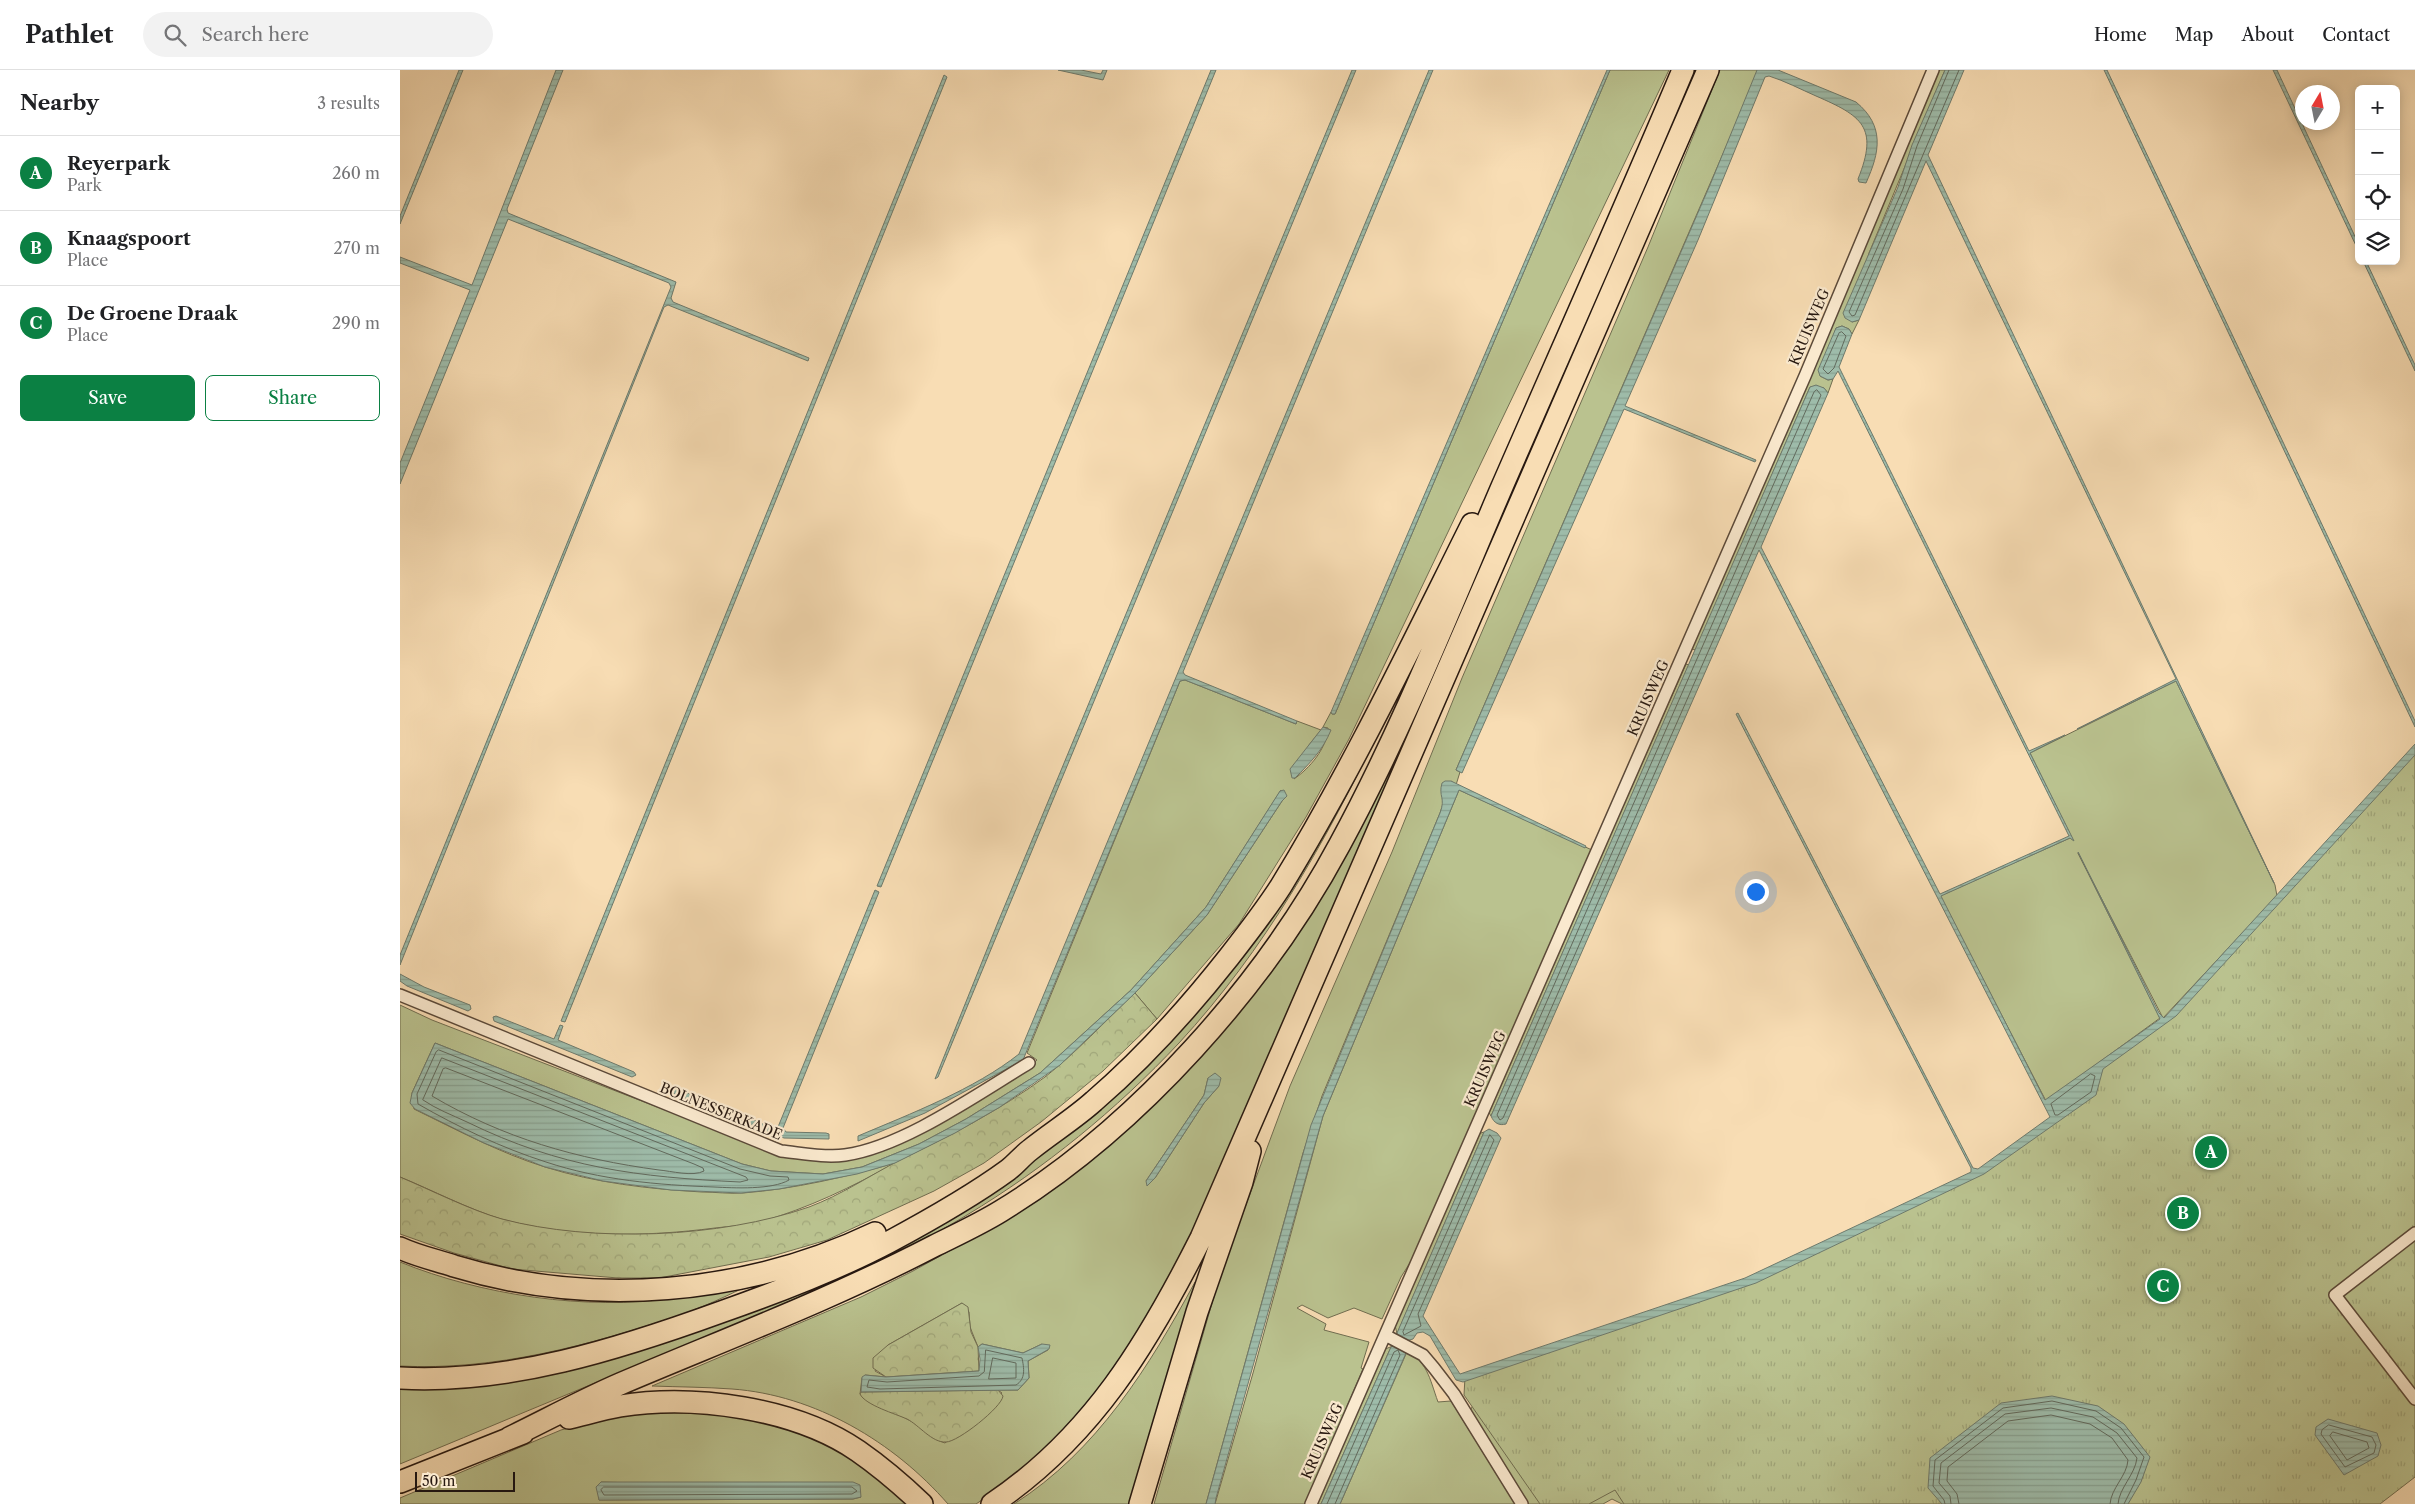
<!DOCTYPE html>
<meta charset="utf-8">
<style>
:root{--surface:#fff;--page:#f2f2f2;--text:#202124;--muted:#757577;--line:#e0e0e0;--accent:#0b8043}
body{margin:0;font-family:"Libre Caslon Text",serif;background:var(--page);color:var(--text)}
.controls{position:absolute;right:15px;top:15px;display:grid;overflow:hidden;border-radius:8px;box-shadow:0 2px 12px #0003}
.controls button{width:45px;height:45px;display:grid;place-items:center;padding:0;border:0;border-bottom:1px solid var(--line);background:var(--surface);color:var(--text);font:25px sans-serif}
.compass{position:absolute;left:1895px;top:15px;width:45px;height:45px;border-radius:50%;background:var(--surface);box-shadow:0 2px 12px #0003;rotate:10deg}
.scale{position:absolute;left:15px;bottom:12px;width:100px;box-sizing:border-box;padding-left:5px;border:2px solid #271810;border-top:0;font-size:14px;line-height:18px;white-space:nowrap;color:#271810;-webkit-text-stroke:4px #fae9ce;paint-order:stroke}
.you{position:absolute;left:1355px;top:821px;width:18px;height:18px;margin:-12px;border:4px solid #fff;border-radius:50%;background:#1a73e8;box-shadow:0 0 0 8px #1a73e833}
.badge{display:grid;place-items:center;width:32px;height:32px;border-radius:50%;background:var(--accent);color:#fff;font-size:16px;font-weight:700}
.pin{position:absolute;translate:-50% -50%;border:2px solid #fff;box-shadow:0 1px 5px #0006}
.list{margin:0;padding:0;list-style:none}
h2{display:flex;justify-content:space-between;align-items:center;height:65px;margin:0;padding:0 20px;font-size:21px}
h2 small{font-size:16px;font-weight:400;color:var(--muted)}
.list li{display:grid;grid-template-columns:32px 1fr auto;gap:15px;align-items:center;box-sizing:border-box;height:75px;padding:0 20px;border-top:1px solid var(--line)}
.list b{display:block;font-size:19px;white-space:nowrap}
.list p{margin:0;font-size:16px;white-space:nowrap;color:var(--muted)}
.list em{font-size:16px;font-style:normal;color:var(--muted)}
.actions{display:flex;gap:10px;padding:15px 20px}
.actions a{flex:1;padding:11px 0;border:1px solid var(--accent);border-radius:8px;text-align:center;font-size:18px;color:var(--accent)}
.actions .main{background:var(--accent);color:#fff}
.icon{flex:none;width:28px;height:28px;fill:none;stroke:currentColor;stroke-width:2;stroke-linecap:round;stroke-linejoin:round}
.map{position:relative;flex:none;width:2015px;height:1434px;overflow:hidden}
header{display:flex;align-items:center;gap:30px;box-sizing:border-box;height:70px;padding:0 25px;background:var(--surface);border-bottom:1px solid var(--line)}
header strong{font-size:24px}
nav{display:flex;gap:28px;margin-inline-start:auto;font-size:18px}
.search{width:350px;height:45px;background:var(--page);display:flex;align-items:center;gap:12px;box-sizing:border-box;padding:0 18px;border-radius:28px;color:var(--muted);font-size:19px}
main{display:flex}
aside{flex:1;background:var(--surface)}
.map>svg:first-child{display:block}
</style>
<header>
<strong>Pathlet</strong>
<div class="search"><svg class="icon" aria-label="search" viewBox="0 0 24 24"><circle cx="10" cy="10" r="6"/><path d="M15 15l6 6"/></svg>Search here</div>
<nav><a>Home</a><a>Map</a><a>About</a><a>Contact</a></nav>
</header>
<main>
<aside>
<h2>Nearby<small>3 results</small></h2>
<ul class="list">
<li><span class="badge">A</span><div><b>Reyerpark</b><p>Park</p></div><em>260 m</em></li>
<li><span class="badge">B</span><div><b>Knaagspoort</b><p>Place</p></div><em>270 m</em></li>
<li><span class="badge">C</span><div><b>De Groene Draak</b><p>Place</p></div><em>290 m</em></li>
</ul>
<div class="actions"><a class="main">Save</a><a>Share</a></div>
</aside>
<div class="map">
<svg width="2015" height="1434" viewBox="0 0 2015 1434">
<defs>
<pattern id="forest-crowns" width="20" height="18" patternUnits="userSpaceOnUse" patternTransform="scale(1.25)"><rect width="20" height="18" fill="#bac28f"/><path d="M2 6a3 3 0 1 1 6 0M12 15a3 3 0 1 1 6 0" fill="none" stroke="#a0a67a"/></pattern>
<pattern id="park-tufts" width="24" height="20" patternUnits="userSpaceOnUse" patternTransform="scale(1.25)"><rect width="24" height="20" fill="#bac28f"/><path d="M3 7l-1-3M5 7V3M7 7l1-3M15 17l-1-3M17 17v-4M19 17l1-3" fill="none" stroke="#a0a67a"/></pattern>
<pattern id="water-rules" width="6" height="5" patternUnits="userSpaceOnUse" patternTransform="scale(1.25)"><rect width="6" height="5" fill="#9ebcaa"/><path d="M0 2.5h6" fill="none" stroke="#88a191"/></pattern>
</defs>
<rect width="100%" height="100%" fill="#f8ddb4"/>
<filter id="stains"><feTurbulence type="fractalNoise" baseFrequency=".004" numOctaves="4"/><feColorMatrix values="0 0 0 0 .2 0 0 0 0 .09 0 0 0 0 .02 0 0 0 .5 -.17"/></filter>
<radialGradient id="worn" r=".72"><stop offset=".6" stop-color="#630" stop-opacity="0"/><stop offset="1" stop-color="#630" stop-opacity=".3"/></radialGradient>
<!-- grass -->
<path fill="#bac28f" stroke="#706d50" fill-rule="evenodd" d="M1210 0H1269L949 669 906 747 839 854 757 949 735 923 807 845 882 731 881 720 806 837 731 920 640 1003 566 1049 519 1074 462 1097 423 1104 371 1101 342 1094 35 973 12 1023 14 1039C57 1060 100 1083 145 1097 196 1113 249 1119 302 1122 315 1122 330 1124 343 1123 394 1119 446 1107 495 1093 452 1117 409 1138 360 1152 346 1156 330 1156 315 1158 245 1167 171 1168 101 1149 68 1139 32 1120 0 1107V935L32 950 291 1050 361 1079 392 1086 490 1076 615 1009 637 990 627 983 780 611 785 610 896 654 897 651 921 660 909 675 894 709C910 698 927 678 928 658L923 657 931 642 932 644H935Z
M1290 0H1300L983 725 960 773 948 806 791 1164 756 1235 696 1329 625 1401 576 1434H548C494 1372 415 1325 332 1319 305 1317 279 1317 252 1316L461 1227 513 1201 580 1164 696 1082 914 829ZM808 1008 819 1016 804 1033 755 1108 746 1111 804 1025ZM562 1233 569 1242 570 1257 578 1277 582 1274 623 1283 642 1274 648 1280 628 1291 629 1308 618 1320H598L602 1323 545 1373C531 1369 522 1356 509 1350 492 1341 476 1336 460 1324L462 1308 465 1305 486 1307 475 1301 488 1275Z
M1320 0H1357L1358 3 1056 700 1060 702 1056 715 1051 711 1040 743 922 1026 903 1083 806 1434H754L821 1202 890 1016 992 782 1062 608 1248 177Z
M1539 0H1545L1469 183 1452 252 1459 250 1452 264 1449 259 1442 256 1436 258 1420 306 1428 310 1433 309 1428 323 1424 318 1410 317 1296 580 1292 579Z
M1286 594 1289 595 1091 1046 1088 1041Z
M1776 611 1875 815 1877 826 1763 948 1678 783 1760 948 1646 1031 1540 826 1670 768 1673 770 1630 683Z
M981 657C926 771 865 880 779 973 716 1040 645 1098 567 1145 468 1205 360 1246 254 1289 169 1323 85 1359 0 1394V1314L90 1309 488 1177 766 971Z
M1059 720 1192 780 1013 1188 1001 1207 982 1249 954 1238 928 1248 902 1235 897 1238 926 1254 924 1260 969 1272 961 1298 963 1299 905 1434H815L853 1303 923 1046Z
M1084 1062 997 1264 995 1255 1078 1064Z
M0 1192C81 1225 187 1241 274 1228 305 1223 336 1214 367 1207 338 1220 310 1235 280 1245 191 1275 94 1301 0 1296Z
M795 1212 797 1213 734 1434H614C697 1381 749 1297 795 1212Z
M995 1275 991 1277 921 1434H916L983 1280Z
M1003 1278C1028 1292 1029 1307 1038 1332L1051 1331 1115 1434H940L1006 1284Z
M1074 1333 1208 1409 1240 1434H1222L1212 1429 1203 1434H1127L1070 1341Z
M279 1339 359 1349 433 1375 512 1434H0V1428L161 1360 201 1349ZM201 1412 235 1413 461 1427 453 1429 199 1430Z"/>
<!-- forest -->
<path fill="url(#forest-crowns)" stroke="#706d50" d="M735 923 757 949 703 1001 641 1052 584 1093 534 1121 427 1170 369 1187 259 1208H218L112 1199 54 1183 0 1164V1107C31 1120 70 1140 102 1149 193 1173 320 1168 409 1137 441 1125 469 1106 500 1090 550 1066 600 1040 645 1007 677 982 705 951 735 923Z
M562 1233 568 1237 571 1262 578 1277 579 1301 486 1307 473 1298V1288L488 1275Z
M598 1320 603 1326C602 1337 558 1372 546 1372 532 1373 519 1355 507 1349 496 1344 465 1335 460 1324L461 1322Z"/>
<!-- park -->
<path fill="url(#park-tufts)" stroke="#706d50" d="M2015 682V1407L1980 1434H1224L1215 1420 1189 1434H1140L1064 1325 1065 1307 1345 1213 1563 1111 1651 1052 1702 997 1772 947Z"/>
<!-- water -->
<path fill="url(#water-rules)" stroke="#6e7a6c" d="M59 0H63L0 154V146Z
M156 0H163L107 139 108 143 276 212 271 228 273 232 409 288 408 291 268 235 264 237 0 895V885L271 217 269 213 108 149 0 414V393L70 220 0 193V187L72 215Z
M658 0H681L701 4 703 0H707L703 10Z
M811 0H816L481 817 477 816Z
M952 0H956L538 1007 535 1009 598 852Z
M1029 0H1033L783 602 785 605 897 651 896 654 785 610 780 611 623 990 525 1043 458 1071V1066C510 1044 575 1019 619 984Z
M1207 0H1210L935 644H932L931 642Z
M1357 0H1378L1456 32C1485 56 1480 82 1466 113L1459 112 1458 109C1479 57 1462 46 1416 26 1400 19 1385 11 1369 6L1365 7 1298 170 1225 336 1356 390 1355 392 1224 339 1062 703 1056 700 1310 115Z
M1545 0H1564L1528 85 1874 813 1776 611 1677 659 1776 609 1526 91 1459 250 1452 252 1445 248 1443 243 1498 117 1512 75Z
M1704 0H1707L2015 651V657Z
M1873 0H1877L1959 175V182Z
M544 5 547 7 165 952 161 951Z
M1963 191H1966L2015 295V301Z
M1442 256 1449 259 1452 264 1439 297 1629 681 1665 665 1630 683 1674 771 1670 768 1541 826 1645 1030 1760 949 1678 782 1759 943 1764 948 2015 674V685L1776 946 1703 999 1696 1025 1584 1104 1356 1213 1063 1312 1056 1310 1030 1266 1023 1262 1017 1263 1013 1269 1006 1271 1003 1278 1006 1283 940 1434H921L991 1277 995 1275 999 1268 997 1263 1084 1062 1089 1059 1097 1063 1101 1068 1023 1246 1060 1304 1345 1208 1571 1102V1098L1336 644 1338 643 1573 1098 1578 1099 1650 1047 1359 480 1106 1054C1099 1056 1094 1053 1091 1046L1410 317 1416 315 1424 318 1428 323 1361 477 1540 824 1669 766 1438 301 1433 309 1428 310 1420 306 1418 300 1436 258Z
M923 657 931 660C923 680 910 693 895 708H892L890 699Z
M1045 711H1051L1186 776 1185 778 1059 720 923 1046 816 1428 815 1434H806L911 1055 1040 743C1046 727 1038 727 1042 713Z
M884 720 887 726 882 731 807 845 735 923 660 995 600 1037 555 1063 495 1093 457 1104 379 1119 341 1123 271 1120 203 1111 145 1097 84 1073 15 1039 10 1033 12 1023 35 973 342 1094 371 1101 423 1104 462 1097 519 1074 566 1049 640 1003 731 920 806 837 880 721Z
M475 820 479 822 383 1058 386 1062 426 1063 429 1064V1069L384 1068 265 1020V1017L268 1015 373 1058 378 1057Z
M0 904 24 917 70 935 71 939 68 941 7 916 0 911Z
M96 946 154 969 160 955 163 956 158 970 234 1002 236 1005 232 1007 94 951 93 947Z
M815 1003 821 1008 819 1016 804 1033 755 1108 747 1116 746 1111 804 1025 808 1008Z
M582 1274 623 1283 642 1274 650 1275 649 1279 628 1291 629 1308 618 1320 461 1322 462 1307 465 1305 486 1307 579 1301 580 1289 578 1277Z
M1652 1326 1698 1336 1724 1354 1750 1387 1741 1412 1728 1434H1542L1528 1418 1530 1388 1601 1333Z
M1928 1349 1977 1363 1981 1375 1978 1386 1944 1405 1915 1365 1916 1357Z
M201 1412H453L460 1415 461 1427 453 1429 199 1430 196 1417Z"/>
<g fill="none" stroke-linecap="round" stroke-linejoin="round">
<!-- shore -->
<path stroke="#626a5d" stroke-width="1" d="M1549 0 1517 76 1503 119 1449 242 1452 246 1455 245 1559 0
M1442 262 1446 266 1434 298 1428 304 1423 299 1439 263Z
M1417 320 1421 325 1103 1048 1100 1050 1097 1045 1414 322Z
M39 980 340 1099 370 1106 388 1107 389 1110C372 1120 334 1118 314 1117 258 1115 200 1110 146 1092 102 1078 58 1057 18 1034L17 1024 36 982Z
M42 988 346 1107 348 1110 340 1112C238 1107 161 1098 67 1052 52 1045 36 1039 23 1030Z
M46 998 294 1094 303 1098 304 1101C293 1107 271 1101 259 1100 177 1089 103 1068 32 1026L43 999Z
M1691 1004 1695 1006 1691 1022 1658 1045H1655L1651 1034Z
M1090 1065 1094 1070 1018 1244 1021 1256 1004 1265 1003 1262Z
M586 1280 622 1288C624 1298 626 1309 616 1315L480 1319 467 1317 469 1310 487 1312 579 1306 584 1302Z
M593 1288 616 1293V1308L589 1309Z
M1929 1355 1972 1367 1976 1375 1974 1383 1945 1397 1921 1364 1922 1360Z
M1933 1362 1967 1372 1969 1378 1947 1390 1930 1366Z
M204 1417H452L457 1421 452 1424 204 1425 201 1420Z
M927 1434 994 1282 998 1280 1000 1285 935 1434
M1545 1434 1544 1430 1533 1416 1535 1390 1603 1338 1652 1331 1696 1341 1721 1358 1744 1387 1736 1410 1724 1434
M1551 1434 1550 1426 1539 1413 1541 1393 1605 1344 1651 1338 1693 1347 1717 1363 1737 1388C1735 1405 1719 1418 1718 1434
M1559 1434 1557 1424 1547 1411 1548 1397 1608 1351 1651 1345 1690 1354 1712 1368 1728 1390C1727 1406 1711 1418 1710 1434"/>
<defs>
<path id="minor" d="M0 925 381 1081C401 1083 425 1088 445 1085 503 1077 579 1023 629 993
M2015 1163 1935 1225 2015 1329
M985 1265 1023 1285 1034 1298 1054 1324 1122 1434
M911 1434 1405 306 1533 0"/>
<path id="motorway" d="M0 1178C17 1186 36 1190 54 1196 192 1238 345 1225 475 1163
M0 1308C109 1314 219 1279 321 1242 378 1222 436 1200 489 1172 530 1150 571 1127 608 1100 616 1094 622 1086 630 1080 651 1063 674 1049 694 1031 744 988 788 939 829 887 847 864 865 841 881 816 952 700 1011 576 1072 454
M169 1348C186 1344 203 1339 220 1336 294 1324 395 1338 458 1381 481 1397 502 1415 522 1434
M109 1368C146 1350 183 1330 220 1314 326 1269 432 1229 534 1176 556 1165 580 1154 601 1141 737 1058 865 914 940 774 1002 660 1050 538 1101 419 1162 279 1224 140 1283 0
M0 1412 123 1363
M592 1434C692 1367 748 1273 801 1168L1308 0
M740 1434 797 1242 842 1112 850 1081"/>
</defs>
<!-- minor casing -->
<use href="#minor" stroke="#5b4939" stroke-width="14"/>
<!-- motorway casing -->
<use href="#motorway" stroke="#271810" stroke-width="24"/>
<!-- minor -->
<use href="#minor" stroke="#fae9ce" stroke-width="11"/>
<!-- motorway -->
<use href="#motorway" stroke="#f8ddb4" stroke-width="21"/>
</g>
<g text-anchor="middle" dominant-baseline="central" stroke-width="4.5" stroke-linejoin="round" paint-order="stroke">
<!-- street labels -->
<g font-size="14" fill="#271810" stroke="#fae9ce">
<text transform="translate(1409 257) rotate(-67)">KRUISWEG</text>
<text transform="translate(1248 628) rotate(-66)">KRUISWEG</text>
<text transform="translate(1085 999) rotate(-66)">KRUISWEG</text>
<text transform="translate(321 1041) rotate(22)">BOLNESSERKADE</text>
<text transform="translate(922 1371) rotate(-66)">KRUISWEG</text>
</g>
</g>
<rect width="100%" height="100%" filter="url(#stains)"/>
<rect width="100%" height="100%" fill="url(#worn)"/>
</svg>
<div class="controls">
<button>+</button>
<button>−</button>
<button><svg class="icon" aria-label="locate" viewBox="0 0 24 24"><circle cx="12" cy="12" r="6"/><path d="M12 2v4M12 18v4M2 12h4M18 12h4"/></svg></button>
<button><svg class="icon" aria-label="layers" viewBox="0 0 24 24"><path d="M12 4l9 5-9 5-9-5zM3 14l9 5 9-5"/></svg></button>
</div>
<svg class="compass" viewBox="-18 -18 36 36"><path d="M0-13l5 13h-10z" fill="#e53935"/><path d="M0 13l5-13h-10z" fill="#757577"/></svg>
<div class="scale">50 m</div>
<div class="you"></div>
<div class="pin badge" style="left:1811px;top:1082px">A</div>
<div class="pin badge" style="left:1783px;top:1143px">B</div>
<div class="pin badge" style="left:1763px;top:1216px">C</div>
</div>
</main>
